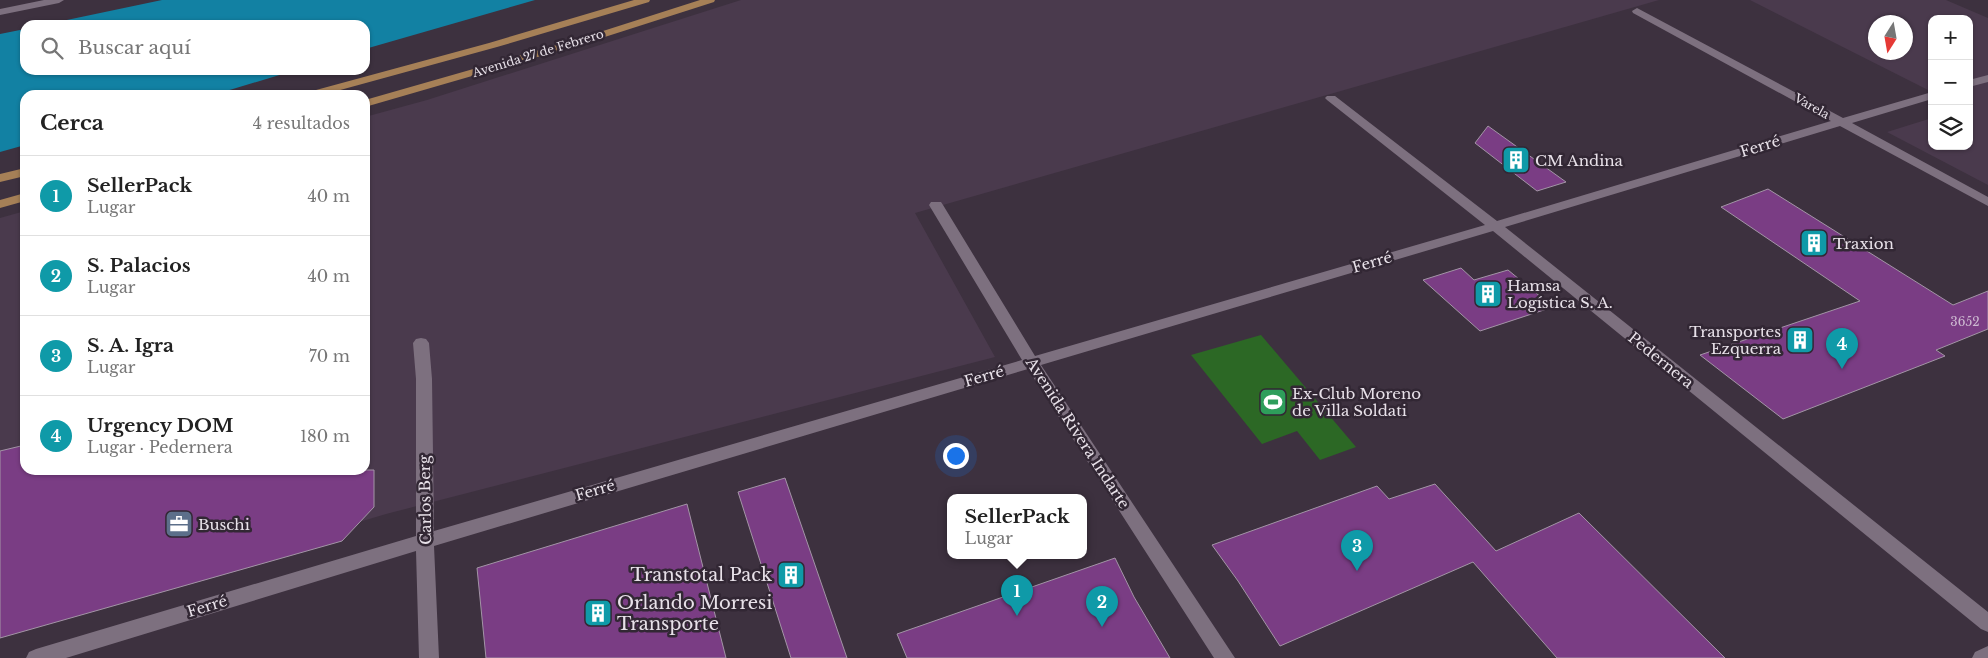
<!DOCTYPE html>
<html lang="es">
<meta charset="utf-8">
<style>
:root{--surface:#fff;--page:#f2f2f2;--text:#222;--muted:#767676;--line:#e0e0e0;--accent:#0b8043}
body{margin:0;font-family:"Libre Baskerville",serif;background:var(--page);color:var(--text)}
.controls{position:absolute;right:15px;top:15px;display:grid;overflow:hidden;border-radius:10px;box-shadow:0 1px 4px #0004}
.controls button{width:45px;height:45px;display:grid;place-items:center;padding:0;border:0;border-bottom:1px solid var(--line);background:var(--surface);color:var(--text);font:25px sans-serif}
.compass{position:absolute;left:1868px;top:15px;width:45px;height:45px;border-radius:50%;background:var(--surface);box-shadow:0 1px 4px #0004;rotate:191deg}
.you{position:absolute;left:955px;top:455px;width:18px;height:18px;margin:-12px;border:4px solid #fff;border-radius:50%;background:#1a73e8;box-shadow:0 0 0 8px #1a73e833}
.badge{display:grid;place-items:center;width:32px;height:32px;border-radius:50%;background:var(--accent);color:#fff;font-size:16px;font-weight:700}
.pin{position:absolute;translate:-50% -41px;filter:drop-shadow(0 1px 2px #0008)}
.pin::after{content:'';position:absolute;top:26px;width:18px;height:15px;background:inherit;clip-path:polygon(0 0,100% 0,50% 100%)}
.popup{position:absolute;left:947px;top:494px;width:140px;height:65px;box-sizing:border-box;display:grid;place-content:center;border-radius:10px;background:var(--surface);filter:drop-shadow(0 1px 4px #0005);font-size:16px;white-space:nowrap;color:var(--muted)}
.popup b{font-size:19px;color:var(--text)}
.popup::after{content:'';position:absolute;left:50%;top:100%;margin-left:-10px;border:10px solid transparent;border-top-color:var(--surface)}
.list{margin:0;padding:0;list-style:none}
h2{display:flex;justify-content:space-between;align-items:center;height:65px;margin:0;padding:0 20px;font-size:21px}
h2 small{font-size:16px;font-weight:400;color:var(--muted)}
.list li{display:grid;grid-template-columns:32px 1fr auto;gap:15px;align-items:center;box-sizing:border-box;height:80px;padding:0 20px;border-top:1px solid var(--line)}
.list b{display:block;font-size:19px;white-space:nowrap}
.list p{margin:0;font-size:16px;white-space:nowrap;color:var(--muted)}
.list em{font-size:16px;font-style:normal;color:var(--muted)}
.icon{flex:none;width:28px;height:28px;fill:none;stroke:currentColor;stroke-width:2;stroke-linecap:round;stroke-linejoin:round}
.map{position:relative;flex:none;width:1988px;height:658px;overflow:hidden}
.search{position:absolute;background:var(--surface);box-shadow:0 1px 4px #0004;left:20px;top:20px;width:350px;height:55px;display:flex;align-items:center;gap:12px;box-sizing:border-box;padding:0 18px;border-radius:15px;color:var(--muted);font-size:19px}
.panel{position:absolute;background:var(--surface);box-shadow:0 1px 4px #0004;left:20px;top:90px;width:350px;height:385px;border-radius:15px}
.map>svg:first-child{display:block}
</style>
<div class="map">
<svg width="1988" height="658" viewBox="0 0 1988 658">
<rect width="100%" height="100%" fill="#3d313f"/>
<!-- built -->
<path fill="#4a3a4d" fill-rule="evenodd" d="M741 0H1659L915 213 995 357 386 514 0 629V218L25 211V470H365V117L427 100Z
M1750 0H1946L1988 18V185L1887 132 1932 118V146H1969V19H1932V92ZM1876 22H1906V52H1876Z"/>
<!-- green -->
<path fill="#2c6825" d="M1261 335 1356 447 1320 460 1297 431 1262 444 1191 355Z"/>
<!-- water -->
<path fill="#1281a3" d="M162 0H535L365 49V25H43Z
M25 29V70H296L213 95H25V145L0 152V34Z"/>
<!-- building -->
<path fill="#7a3d84" stroke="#a395a6" d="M1488 126 1566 182 1537 191 1475 143Z
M1768 189 1953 305 1988 291V329L1936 350 1945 356 1783 419 1700 355 1860 301 1721 207Z
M1461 268 1474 280 1508 270 1553 307 1480 331 1423 280Z
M25 445V470H374V507L342 541 0 638V451Z
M785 478 847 658H791L738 492Z
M1435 484 1496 551 1579 513 1725 658H1557L1473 562 1280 646 1238 581 1212 545 1377 486 1389 499Z
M687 504 726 658H486L477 568Z
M1115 558 1134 597 1170 658H907L897 634Z"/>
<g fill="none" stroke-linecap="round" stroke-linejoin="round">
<!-- street -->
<path fill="#7d707f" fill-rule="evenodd" d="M1637 8 1843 118 1932 92V99L1852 123 1988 197V206L1840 126 1505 227 1988 612V632L1981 629 1493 231 1041 365 1235 658H1214L1028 369 434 546 439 658H419L416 551 66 658H26L29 652 36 649 416 536V379L413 343 416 339 421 338 426 339 429 343 432 379 434 531 1022 360 929 205 931 202H941L943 205 1035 356 1485 225 1327 100 1325 98 1327 96H1335L1497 221 1831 121 1633 13 1632 11Z
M1988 75V82L1969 87V80Z
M1988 646V658H1972L1975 652Z"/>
<!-- secondary -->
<path fill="#7d707f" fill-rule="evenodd" d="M44 0H64L59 3 0 15V9Z"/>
<!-- primary -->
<path fill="#a68057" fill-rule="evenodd" d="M634 0H650L649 2 497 47 322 95H303L305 93 489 43Z
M700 0H715L714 2 586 43 365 107V100L578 39Z
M25 168V176L0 182V174Z
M25 193V201L0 208V200Z"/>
</g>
<!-- icons -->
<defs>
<symbol id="building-square" viewBox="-11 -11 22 22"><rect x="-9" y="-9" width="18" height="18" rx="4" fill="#0f9aa8" stroke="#322734"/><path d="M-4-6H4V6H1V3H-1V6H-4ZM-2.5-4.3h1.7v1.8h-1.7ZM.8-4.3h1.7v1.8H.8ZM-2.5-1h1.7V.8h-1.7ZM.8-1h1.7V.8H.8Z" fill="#fff"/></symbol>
<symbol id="stadium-square" viewBox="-11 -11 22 22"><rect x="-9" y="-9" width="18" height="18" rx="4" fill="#2e9e5b" stroke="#322734"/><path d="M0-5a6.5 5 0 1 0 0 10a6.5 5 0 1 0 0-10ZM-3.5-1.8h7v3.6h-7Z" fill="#fff"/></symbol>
<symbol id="office-square" viewBox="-11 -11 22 22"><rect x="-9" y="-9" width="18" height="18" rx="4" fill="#5c6f8a" stroke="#322734"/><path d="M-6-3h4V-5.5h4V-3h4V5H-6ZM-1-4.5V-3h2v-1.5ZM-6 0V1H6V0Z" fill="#fff"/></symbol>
</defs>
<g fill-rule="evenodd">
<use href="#building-square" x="1500" y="144" width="32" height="32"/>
<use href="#building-square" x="1798" y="227" width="32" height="32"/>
<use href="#building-square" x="1472" y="278" width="32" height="32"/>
<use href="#building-square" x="1784" y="324" width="32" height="32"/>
<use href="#stadium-square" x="1257" y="386" width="32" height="32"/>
<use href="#office-square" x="163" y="508" width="32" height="32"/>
<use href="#building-square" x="775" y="559" width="32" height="32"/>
<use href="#building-square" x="582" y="597" width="32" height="32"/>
</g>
<g text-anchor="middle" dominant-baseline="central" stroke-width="5" stroke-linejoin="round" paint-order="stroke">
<!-- far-street labels -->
<g font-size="12" fill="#e8e1e9" stroke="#322734">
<text transform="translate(538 53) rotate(-17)">Avenida 27 de Febrero</text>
<text transform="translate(1812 106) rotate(29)">Varela</text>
</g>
<!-- number labels -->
<g font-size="12" fill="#ccb8d0">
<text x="1965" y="321">3652</text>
</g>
<!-- street labels -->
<g font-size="15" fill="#e8e1e9" stroke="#322734">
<text transform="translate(1760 146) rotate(-17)">Ferré</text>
<text transform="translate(1372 262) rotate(-16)">Ferré</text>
<text transform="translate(1661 360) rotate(39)">Pedernera</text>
<text transform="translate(984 376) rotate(-16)">Ferré</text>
<text transform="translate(1078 433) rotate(57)">Avenida Rivera Indarte</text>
<text transform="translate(595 490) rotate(-16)">Ferré</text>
<text transform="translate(425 500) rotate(-91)">Carlos Berg</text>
<text transform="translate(207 606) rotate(-17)">Ferré</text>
</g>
<!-- poi labels -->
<g font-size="15" fill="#e8e1e9" stroke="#322734" text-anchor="start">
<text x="1535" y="160">CM Andina</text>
<text x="1833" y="243">Traxion</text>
<text x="1507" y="285">Hamsa<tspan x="1507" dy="17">Logística S. A.</tspan></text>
<text x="1781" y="331" text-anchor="end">Transportes<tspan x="1781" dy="17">Ezquerra</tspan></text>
<text x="1292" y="393">Ex-Club Moreno<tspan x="1292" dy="17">de Villa Soldati</tspan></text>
<text x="198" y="524">Buschi</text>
</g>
<!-- near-poi labels -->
<g font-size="18" fill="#e8e1e9" stroke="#322734" text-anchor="end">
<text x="772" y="575">Transtotal Pack</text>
<text x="617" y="603" text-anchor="start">Orlando Morresi<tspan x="617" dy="21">Transporte</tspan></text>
</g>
</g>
</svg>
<div class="controls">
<button>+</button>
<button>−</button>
<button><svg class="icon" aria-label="layers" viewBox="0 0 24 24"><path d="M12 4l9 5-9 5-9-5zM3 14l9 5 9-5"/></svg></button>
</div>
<svg class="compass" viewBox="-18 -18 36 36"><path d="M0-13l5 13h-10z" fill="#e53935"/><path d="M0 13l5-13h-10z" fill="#767676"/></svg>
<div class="you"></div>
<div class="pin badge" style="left:1017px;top:616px;background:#0f9aa8">1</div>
<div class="popup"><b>SellerPack</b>Lugar</div>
<div class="pin badge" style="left:1102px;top:627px;background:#0f9aa8">2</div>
<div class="pin badge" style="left:1357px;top:571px;background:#0f9aa8">3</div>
<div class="pin badge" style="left:1842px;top:369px;background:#0f9aa8">4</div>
<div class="search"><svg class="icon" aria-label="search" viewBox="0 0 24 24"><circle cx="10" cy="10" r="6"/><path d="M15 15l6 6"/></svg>Buscar aquí</div>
<section class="panel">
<h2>Cerca<small>4 resultados</small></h2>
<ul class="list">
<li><span class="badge" style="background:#0f9aa8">1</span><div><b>SellerPack</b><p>Lugar</p></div><em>40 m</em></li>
<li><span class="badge" style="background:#0f9aa8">2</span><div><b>S. Palacios</b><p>Lugar</p></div><em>40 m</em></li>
<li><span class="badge" style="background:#0f9aa8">3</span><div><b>S. A. Igra</b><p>Lugar</p></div><em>70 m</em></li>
<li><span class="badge" style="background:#0f9aa8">4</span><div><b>Urgency DOM</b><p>Lugar · Pedernera</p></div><em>180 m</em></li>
</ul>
</section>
</div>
